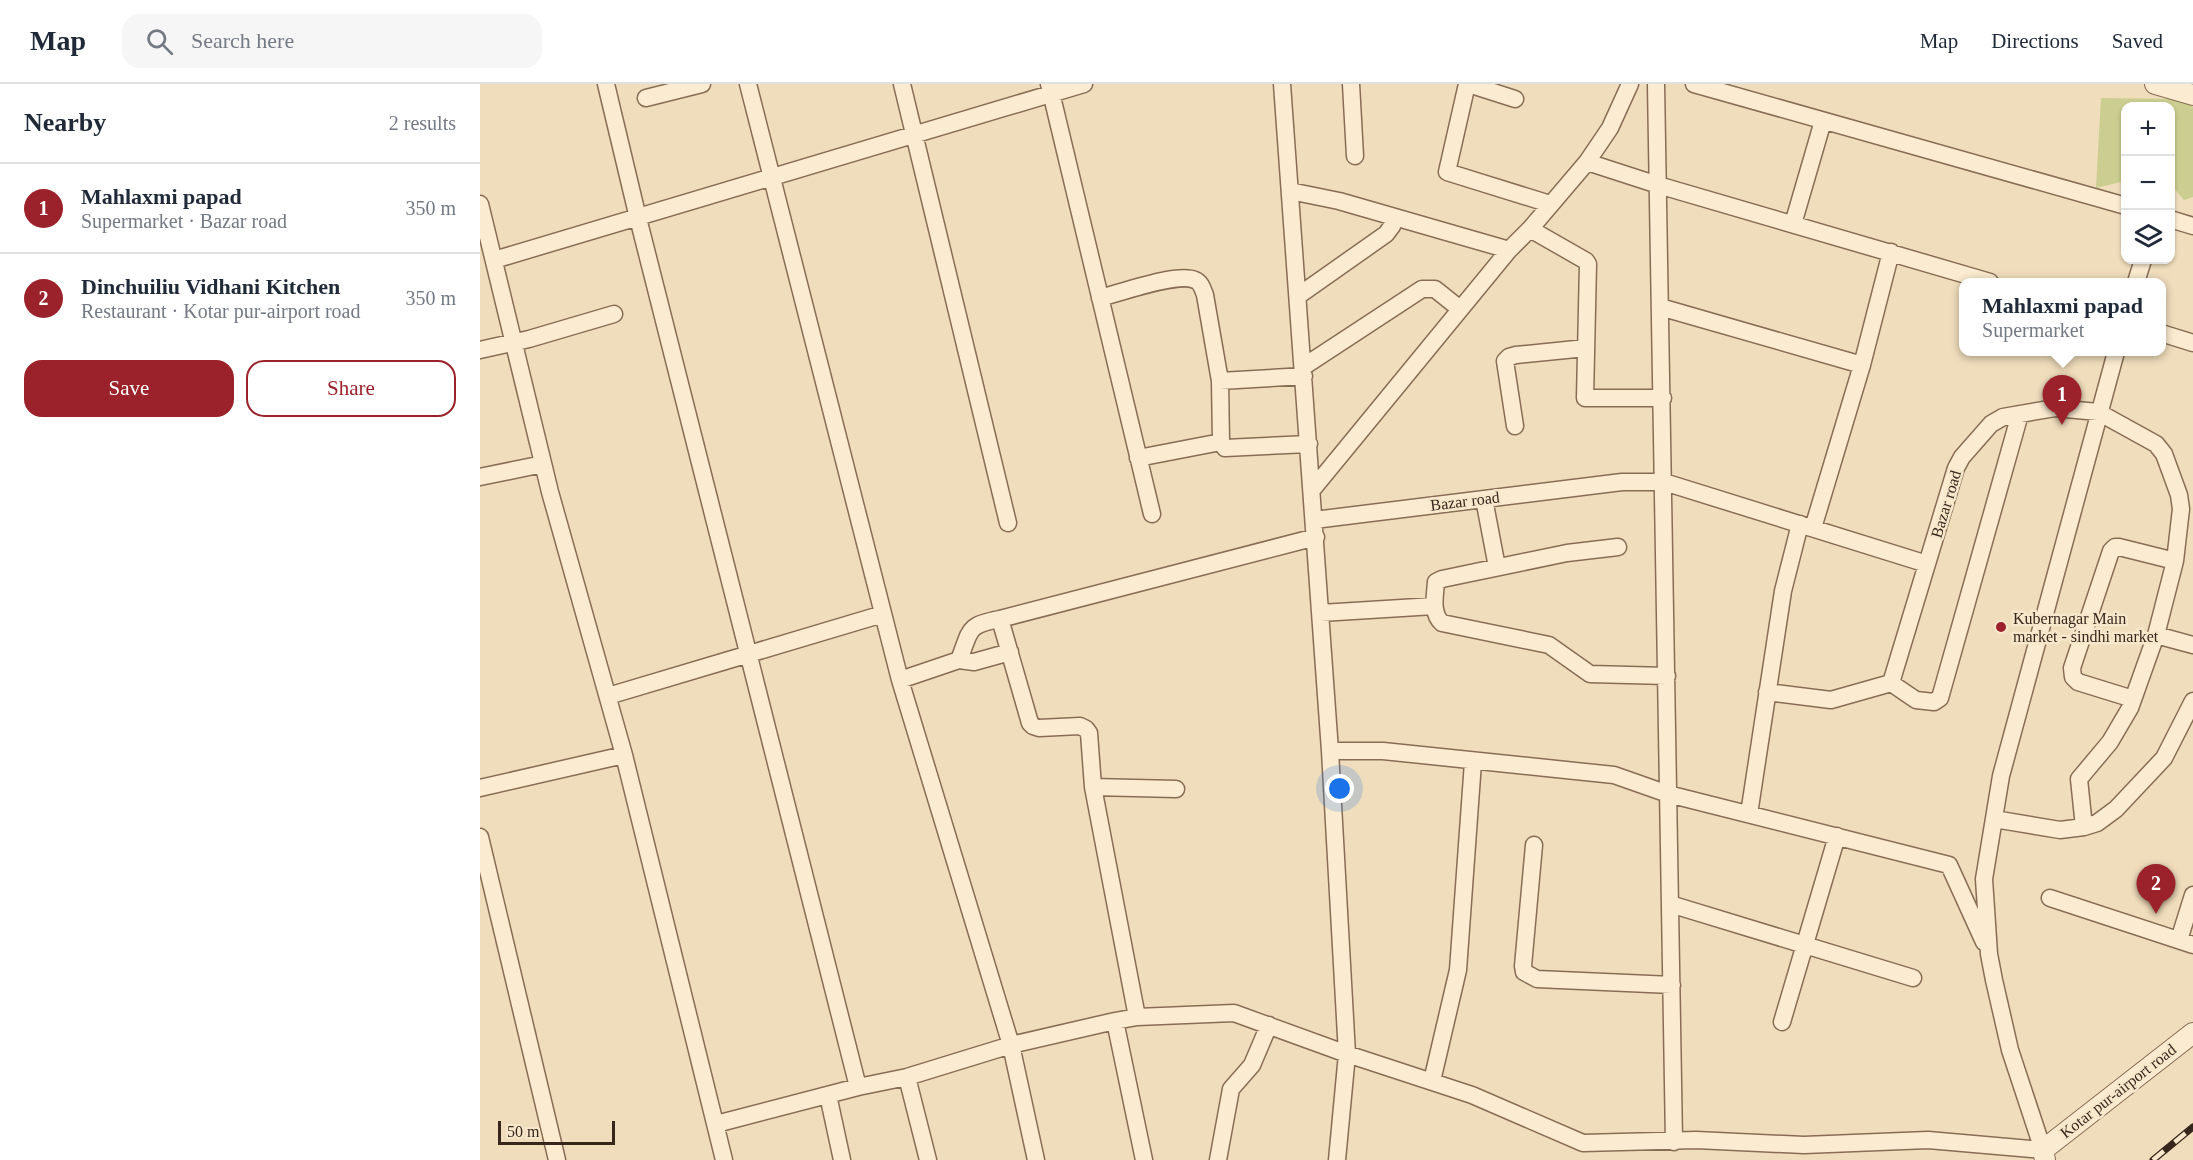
<!DOCTYPE html>
<meta charset="utf-8">
<style>
:root{--surface:#fff;--page:#f6f6f7;--text:#1f2937;--muted:#747a83;--line:#e0e1e3;--accent:#9b222b}
body{margin:0;font-family:Georgia,serif;background:var(--page);color:var(--text)}
.controls{position:absolute;right:18px;top:18px;display:grid;overflow:hidden;border-radius:12px;box-shadow:0 2px 4px #0004}
.controls button{width:54px;height:54px;display:grid;place-items:center;padding:0;border:0;border-bottom:2px solid var(--line);background:var(--surface);color:var(--text);font:30px sans-serif}
.scale{position:absolute;left:18px;bottom:15px;width:117px;box-sizing:border-box;padding-left:6px;border:3px solid #37261b;border-top:0;font-size:16px;line-height:21px;white-space:nowrap;color:#37261b;-webkit-text-stroke:4px #f7e8cc;paint-order:stroke}
.you{position:absolute;left:860px;top:705px;width:21px;height:21px;margin:-15px;border:4px solid #fff;border-radius:50%;background:#1a73e8;box-shadow:0 0 0 9px #1a73e833}
.badge{display:grid;place-items:center;width:39px;height:39px;border-radius:50%;background:var(--accent);color:#fff;font-size:20px;font-weight:700}
.pin{position:absolute;translate:-50% -50px;filter:drop-shadow(0 2px 3px #0008)}
.pin::after{content:'';position:absolute;top:32px;width:21px;height:18px;background:inherit;clip-path:polygon(0 0,100% 0,50% 100%)}
.popup{position:absolute;left:1479px;top:194px;width:207px;height:78px;box-sizing:border-box;display:grid;place-content:center;border-radius:12px;background:var(--surface);filter:drop-shadow(0 2px 4px #0005);font-size:20px;white-space:nowrap;color:var(--muted)}
.popup b{font-size:22px;color:var(--text)}
.popup::after{content:'';position:absolute;left:50%;top:100%;margin-left:-12px;border:12px solid transparent;border-top-color:var(--surface)}
.list{margin:0;padding:0;list-style:none}
h2{display:flex;justify-content:space-between;align-items:center;height:78px;margin:0;padding:0 24px;font-size:26px}
h2 small{font-size:20px;font-weight:400;color:var(--muted)}
.list li{display:grid;grid-template-columns:39px 1fr auto;gap:18px;align-items:center;box-sizing:border-box;height:90px;padding:0 24px;border-top:2px solid var(--line)}
.list b{display:block;font-size:22px;white-space:nowrap}
.list p{margin:0;font-size:20px;white-space:nowrap;color:var(--muted)}
.list em{font-size:20px;font-style:normal;color:var(--muted)}
.actions{display:flex;gap:12px;padding:18px 24px}
.actions a{flex:1;padding:14px 0;border:2px solid var(--accent);border-radius:18px;text-align:center;font-size:21px;color:var(--accent)}
.actions .main{background:var(--accent);color:#fff}
.icon{flex:none;width:33px;height:33px;fill:none;stroke:currentColor;stroke-width:2;stroke-linecap:round;stroke-linejoin:round}
.map{position:relative;flex:none;width:1713px;height:1076px;overflow:hidden}
header{display:flex;align-items:center;gap:36px;box-sizing:border-box;height:84px;padding:0 30px;background:var(--surface);border-bottom:2px solid var(--line)}
header strong{font-size:28px}
nav{display:flex;gap:33px;margin-inline-start:auto;font-size:21px}
.search{width:420px;height:54px;background:var(--page);display:flex;align-items:center;gap:15px;box-sizing:border-box;padding:0 21px;border-radius:18px;color:var(--muted);font-size:22px}
main{display:flex}
aside{flex:1;background:var(--surface)}
.map>svg:first-child{display:block}
</style>
<header>
<strong>Map</strong>
<div class="search"><svg class="icon" aria-label="search" viewBox="0 0 24 24"><circle cx="10" cy="10" r="6"/><path d="M15 15l6 6"/></svg>Search here</div>
<nav><a>Map</a><a>Directions</a><a>Saved</a></nav>
</header>
<main>
<aside>
<h2>Nearby<small>2 results</small></h2>
<ul class="list">
<li><span class="badge">1</span><div><b>Mahlaxmi papad</b><p>Supermarket · Bazar road</p></div><em>350 m</em></li>
<li><span class="badge">2</span><div><b>Dinchuiliu Vidhani Kitchen</b><p>Restaurant · Kotar pur-airport road</p></div><em>350 m</em></li>
</ul>
<div class="actions"><a class="main">Save</a><a>Share</a></div>
</aside>
<div class="map">
<svg width="1713" height="1076" viewBox="0 0 1713 1076">
<rect width="100%" height="100%" fill="#f0ddbc"/>
<!-- green -->
<path fill="#cbce90" d="M1621 14 1700 15 1713 23V113L1704 116 1691 101 1690 22H1646L1645 97 1616 104Z"/>
<g fill="none" stroke-linecap="round" stroke-linejoin="round">
<defs>
<path id="minor" d="M126 0 158 134 378 1003
M268 0 420 596 531 961 556 1076
M422 0 528 439
M569 0 672 430
M802 0 850 667 867 970 857 1076
M871 0 875 72
M987 0 967 88 1070 120
M988 0 1035 15
M1176 0 1194 1058
M1214 0 1646 122
M166 14 222 0
M1107 78 1178 101 1510 198
M810 107 859 117 1029 166 832 406
M0 120 70 408 144 671 244 1076
M1690 135 1713 142
M1313 140 1343 37
M1050 145 1106 177 1108 180 1105 314H1183
M1029 166 1050 145 1107 78 1130 44 1150 0
M14 176 604 0
M1656 198 1663 176
M818 212 906 150 912 142 915 133
M620 214C640 209 697 188 715 196 721 198 723 206 725 211L740 297 824 292
M1180 223 1382 281
M1681 249 1713 259
M0 266 49 255 134 230
M823 283 942 205H955L980 225
M740 297 741 358 745 364 829 360
M1035 342 1025 277 1029 273 1036 271 1106 264
M658 374 741 358
M0 393 63 380
M1004 415 1017 483
M834 436 1142 398H1184L1447 480
M1333 444 1382 281 1411 168
M1138 463 1087 469 962 495 956 498C955 512 951 529 962 539L1069 561 1110 590 1187 592
M841 529 954 522
M1676 551 1713 561
M479 576C491 546 486 541 520 535
M420 596 479 576 494 578 530 568
M1411 599 1476 384 1482 373 1511 340 1523 333 1575 324 1618 328 1676 360 1684 370 1699 411 1701 425 1695 477 1676 551 1650 624 1630 658 1599 695 1604 743
M1411 599 1436 616 1454 618 1460 614 1540 330
M1287 608 1351 616 1411 599
M128 612 403 530
M1653 615 1598 598 1593 593 1592 584 1631 467 1635 463H1639L1695 477
M850 667H903L1134 691 1188 710 1469 781 1504 858
M613 703 609 649 606 645 600 642 559 644 553 642 550 639 520 535 836 453
M0 704 144 671
M1269 730 1303 507 1320 440
M1514 735 1580 746 1604 743 1617 739 1636 725 1684 674 1713 617
M0 753 77 1076
M1054 761 1043 882 1044 888 1057 895 1192 901
M1570 814 1713 861
M1190 820 1433 894
M1699 856 1713 811
M657 933 613 703 696 705
M635 937 664 1076
M1302 938 1357 752
M427 993 448 1076
M952 997 978 886 993 678
M348 1011 362 1076
M236 1040 378 1003 427 993 531 961 635 937 657 933 754 929 867 970 992 1011 1103 1059 1216 1056 1324 1061 1448 1056 1563 1066
M1563 1066 1530 966 1514 896 1509 870 1504 795 1521 692 1636 268
M738 1076 751 1005 772 981 789 941"/>
<path id="tertiary" d="M1675 0 1713 11
M1565 1076 1563 1066 1713 949"/>
</defs>
<!-- minor casing -->
<use href="#minor" stroke="#886d55" stroke-width="19"/>
<!-- tertiary casing -->
<use href="#tertiary" stroke="#886d55" stroke-width="22"/>
<!-- minor -->
<use href="#minor" stroke="#fbebd0" stroke-width="16"/>
<!-- tertiary -->
<use href="#tertiary" stroke="#fbebd0" stroke-width="20"/>
<defs>
<path id="rail" d="M1673 1076 1713 1043"/>
</defs>
<!-- rail casing -->
<use href="#rail" stroke="#37261b" stroke-width="7"/>
<!-- rail -->
<use href="#rail" stroke="#f7e8cc" stroke-width="4.5" stroke-dasharray="14" stroke-linecap="butt"/>
</g>
<!-- markers -->
<circle fill="#9b222b" stroke="#f7e8cc" stroke-width="2" cx="1521" cy="543" r="6"/>
<g text-anchor="middle" dominant-baseline="central" stroke-width="5" stroke-linejoin="round" paint-order="stroke">
<!-- street labels -->
<g font-size="16" fill="#37261b" stroke="#f7e8cc">
<text transform="translate(985 417) rotate(-7)">Bazar road</text>
<text transform="translate(1466 420) rotate(-73)">Bazar road</text>
<text transform="translate(1638 1007) rotate(-38)">Kotar pur-airport road</text>
</g>
<!-- poi labels -->
<g font-size="16" fill="#37261b" stroke="#f7e8cc" text-anchor="start">
<text x="1533" y="534">Kubernagar Main<tspan x="1533" dy="18">market - sindhi market</tspan></text>
</g>
</g>
</svg>
<div class="controls">
<button>+</button>
<button>−</button>
<button><svg class="icon" aria-label="layers" viewBox="0 0 24 24"><path d="M12 4l9 5-9 5-9-5zM3 14l9 5 9-5"/></svg></button>
</div>
<div class="scale">50 m</div>
<div class="you"></div>
<div class="pin badge" style="left:1582px;top:341px">1</div>
<div class="popup"><b>Mahlaxmi papad</b>Supermarket</div>
<div class="pin badge" style="left:1676px;top:830px">2</div>
</div>
</main>
